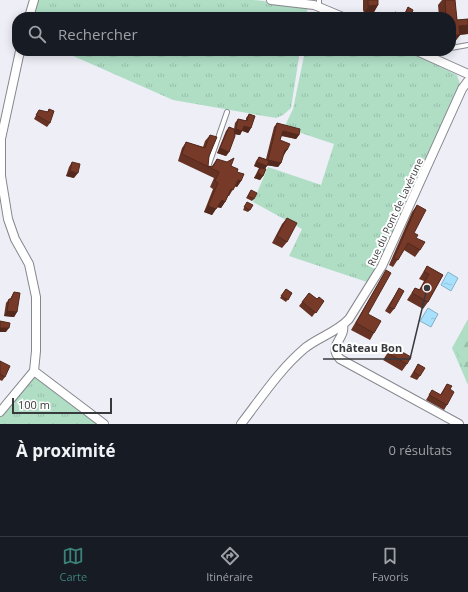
<!DOCTYPE html>
<html lang="fr">
<meta charset="utf-8">
<style>
:root{--surface:#171b24;--page:#242831;--text:#f1f3f6;--muted:#9ea1a6;--line:#363941;--accent:#3b8177}
body{margin:0;font-family:"Open Sans",sans-serif;background:var(--page);color:var(--text)}
.scale{position:absolute;left:12px;bottom:10px;width:100px;box-sizing:border-box;padding-left:4px;border:2px solid #38393c;border-top:0;font-size:11px;line-height:14px;white-space:nowrap;color:#38393c;-webkit-text-stroke:3px #fff;paint-order:stroke}
.list{margin:0;padding:0;list-style:none}
h2{display:flex;justify-content:space-between;align-items:center;height:52px;margin:0;padding:0 16px;font-size:17px}
h2 small{font-size:13px;font-weight:400;color:var(--muted)}
.icon{flex:none;width:22px;height:22px;fill:none;stroke:currentColor;stroke-width:2;stroke-linecap:round;stroke-linejoin:round}
.map{position:relative;flex:none;width:468px;height:424px;overflow:hidden}
.search{position:absolute;background:var(--surface);box-shadow:0 2px 10px #0003;left:12px;right:12px;top:12px;height:44px;display:flex;align-items:center;gap:10px;box-sizing:border-box;padding:0 14px;border-radius:16px;color:var(--muted);font-size:15px}
.sheet{height:112px;background:var(--surface)}
nav{display:flex;justify-content:space-around;align-items:center;box-sizing:border-box;height:56px;border-top:1px solid var(--line);background:var(--surface);font-size:11px;color:var(--muted)}
nav a{display:grid;justify-items:center;gap:2px}
nav .on{color:var(--accent)}
.map>svg:first-child{display:block}
</style>
<div class="map">
<svg width="468" height="424" viewBox="0 0 468 424">
<defs>
<pattern id="grass-tufts" width="24" height="20" patternUnits="userSpaceOnUse"><rect width="24" height="20" fill="#afdec5"/><path d="M3 7l-1-3M5 7V3M7 7l1-3M15 17l-1-3M17 17v-4M19 17l1-3" fill="none" stroke="#97bfaa"/></pattern>
<pattern id="forest-firs" width="22" height="20" patternUnits="userSpaceOnUse"><rect width="22" height="20" fill="#afdec5"/><path d="M5 1l3.5 6h-7zM16 11l3.5 6h-7z" fill="#97bfaa"/></pattern>
<pattern id="water-ripples" width="26" height="14" patternUnits="userSpaceOnUse"><rect width="26" height="14" fill="#a7e1fe"/><path d="M2 4q2-2 4 0t4 0M15 11q2-2 4 0t4 0" fill="none" stroke="#90c2db"/></pattern>
</defs>
<rect width="100%" height="100%" fill="#eeeef7"/>
<!-- grass -->
<path fill="url(#grass-tufts)" d="M35 0H253L308 6 306 17H30Z
M62 51H300L291 108 283 115 276 118 173 100Z
M305 51H408L457 75 460 84 395 231 367 282 289 256 302 229 253 202 268 167 321 185 334 144 298 132 283 130 293 109Z
M468 319V385L452 348Z
M37 376 102 424H0V415L32 377Z"/>
<!-- forest -->
<path fill="url(#forest-firs)" d="M463 334 468 338V377L455 349Z"/>
<!-- water -->
<path fill="url(#water-ripples)" stroke="#86afc4" d="M448 272 458 278 451 291 441 285Z
M428 308 438 314 431 327 420 321Z"/>
<g fill="none" stroke-linecap="round" stroke-linejoin="round">
<defs>
<path id="lane" d="M319 0V7
M451 48 468 45
M207 170 227 112"/>
<path id="street" d="M271 0 314 5 343 17
M29 17 34 0
M417 51 468 74
M343 325C346 339 327 345 340 359L459 424
M34 371 104 424
M0 412 34 371 36 351V297L29 264 15 239 8 219 1 176V139L20 51
M241 424C261 398 280 369 305 348 319 337 337 332 349 319L382 266 462 89 468 81"/>
</defs>
<!-- lane casing -->
<use href="#lane" stroke="#86878e" stroke-width="6"/>
<!-- street casing -->
<use href="#street" stroke="#86878e" stroke-width="10"/>
<!-- lane -->
<use href="#lane" stroke="#fff" stroke-width="4"/>
<!-- street -->
<use href="#street" stroke="#fff" stroke-width="8"/>
</g>
<!-- wall -->
<path fill="#663223" d="M363 0H378V5L374 12 364 13 363 10Z
M442 0H455L457 20 468 19V34L460 35 453 44 451 17H439L438 5Z
M408 7 410 17H389L392 13 393 14 395 12 403 16Z
M49 109 50 123 47 127 34 119 39 110 47 112Z
M249 114 251 128 248 133 242 131 240 135 235 134 229 152 226 156 217 153 226 131 229 127 234 129 235 123 238 119 246 121V118Z
M277 123 299 135 296 139 281 136 280 140 284 155V154L281 163 278 167 267 165 265 169 263 176 260 180 254 178 259 168 254 166 256 161 259 157 266 159 274 127Z
M210 135 209 156 208 166H212L217 159 231 166 237 172 241 181 237 187 235 186 229 196H228L225 202 221 208 217 207 212 215 204 212 213 189 210 187 214 178 178 161 182 148 186 142 203 147 205 141Z
M72 162 74 178 66 176 69 167Z
M251 190 254 199 252 201 246 198Z
M247 202 250 210 248 212 243 210Z
M417 205 414 233 416 238 420 250 415 257 404 250 393 267 389 265 412 212Z
M287 218V242L282 248 272 243 282 224Z
M427 266 443 275 428 302 423 309 407 300 415 288 419 290 424 281 419 279Z
M386 270 368 314 374 333 370 340 351 330 382 277Z
M399 288 394 309 390 314 385 311Z
M286 289 292 293 286 302 280 298Z
M14 292 17 312 14 317 4 316 6 303 9 299H10Z
M309 293 317 299 324 301 312 317 299 306Z
M392 346 407 364 402 371 383 360Z
M0 361 5 377 2 381 0 380Z
M418 364 420 376 417 380 410 377Z
M447 384 450 389 447 405 444 410 426 400 432 390 440 395Z"/>
<!-- shaded-wall -->
<path fill="#53291d" d="M378 5 374 12 364 13 369 6Z
M468 25V34L453 35 459 26Z
M451 35H460L453 44H451Z
M244 126 251 128 248 133 241 130Z
M236 129 242 131 240 135 233 134Z
M283 131 299 135 296 139 280 135Z
M220 148 229 152 226 156 217 153Z
M285 150H287L284 155 282 154Z
M268 160 281 163 278 167 265 165Z
M257 162 267 166 264 170 254 166Z
M70 171 78 173 74 178 66 176Z
M258 173 263 176 260 180 254 178Z
M238 180 241 181 237 187 234 186Z
M222 200 225 202 221 208 217 207Z
M208 206 216 209 212 215 204 212Z
M7 311 17 312 14 317 4 316Z
M0 328H9L6 332H0Z"/>
<!-- building -->
<path fill="#773a29" stroke="#53291d" d="M368 0H378V5L369 6 368 4Z
M445 0H455L457 20 468 19V25L459 26 460 35H451V17H446Z
M408 7 413 10 410 17H390L392 13 394 14 395 12 404 16Z
M49 109 54 111 50 123 36 115 39 110 48 112Z
M249 114 255 116 251 128 244 126 242 131 236 129 238 119 247 121Z
M277 123 300 129 299 135 283 131 280 140 290 144 287 150H285L281 163 268 160Z
M229 127 234 129 235 136 229 152 220 148Z
M210 135 217 137 209 156 208 166 213 167 217 159 227 162 234 158 231 166 238 169 237 172 244 174 241 181 238 180 233 190 231 189 225 202 222 200 216 209 208 206 218 183 215 181 219 172 182 154 186 142 205 148Z
M259 157 269 161 267 166 257 162Z
M72 162 80 164 78 173 70 171Z
M260 168 266 169 263 176 258 173Z
M251 190 257 193 254 199 248 196Z
M247 202 253 205 250 210 244 207Z
M417 205 426 210 414 233 418 235 416 238 425 242 420 250 408 243 398 260 394 258Z
M287 218 297 223 287 242 277 236Z
M427 266 443 275 428 302 412 293 415 288 420 290 429 274 424 272Z
M386 270 391 273 368 314 381 321 374 333 356 323Z
M399 288 404 291 394 309 389 307Z
M286 289 292 293 288 300 281 296Z
M14 292 20 293 17 312 7 311 9 299H11Z
M309 293 317 299 319 297 324 301 316 313 302 302Z
M0 321 10 323 9 328H0Z
M392 346 411 357 407 364 388 353Z
M0 361 10 366 5 377 0 374Z
M418 364 425 368 420 376 414 372Z
M447 384 452 386 450 389 454 392 447 405 429 395 432 390 441 395Z"/>
<g text-anchor="middle" dominant-baseline="central" stroke-width="4" stroke-linejoin="round" paint-order="stroke">
<!-- street labels -->
<g font-size="10" fill="#38393c" stroke="#fff">
<text transform="translate(395 212) rotate(-65)">Rue du Pont de Lavérune</text>
</g>
</g>
<!-- callouts -->
<path fill="none" stroke="#38393c" stroke-width="1.5" d="M427 288L410 359H323"/>
<circle fill="#38393c" stroke="#fff" stroke-width="1.5" cx="427" cy="288" r="4"/>
<g font-size="11" text-anchor="middle" font-weight="bold" fill="#38393c" stroke="#fff" stroke-width="4" stroke-linejoin="round" paint-order="stroke">
<text x="367" y="352">Château Bon</text>
</g>
</svg>
<div class="scale">100 m</div>
<div class="search"><svg class="icon" aria-label="search" viewBox="0 0 24 24"><circle cx="10" cy="10" r="6"/><path d="M15 15l6 6"/></svg>Rechercher</div>
</div>
<section class="sheet">
<h2>À proximité<small>0 résultats</small></h2>
<ul class="list">
</ul>
</section>
<nav>
<a class="on"><svg class="icon" aria-label="map" viewBox="0 0 24 24"><path d="M3 6l6-2 6 2 6-2v14l-6 2-6-2-6 2zM9 4v14M15 6v14"/></svg>Carte</a>
<a><svg class="icon" aria-label="directions" viewBox="0 0 24 24"><path d="M12 3l9 9-9 9-9-9zM9 14v-3h6M13 9l2 2-2 2"/></svg>Itinéraire</a>
<a><svg class="icon" aria-label="saved" viewBox="0 0 24 24"><path d="M7 4h10v16l-5-4-5 4z"/></svg>Favoris</a>
</nav>
